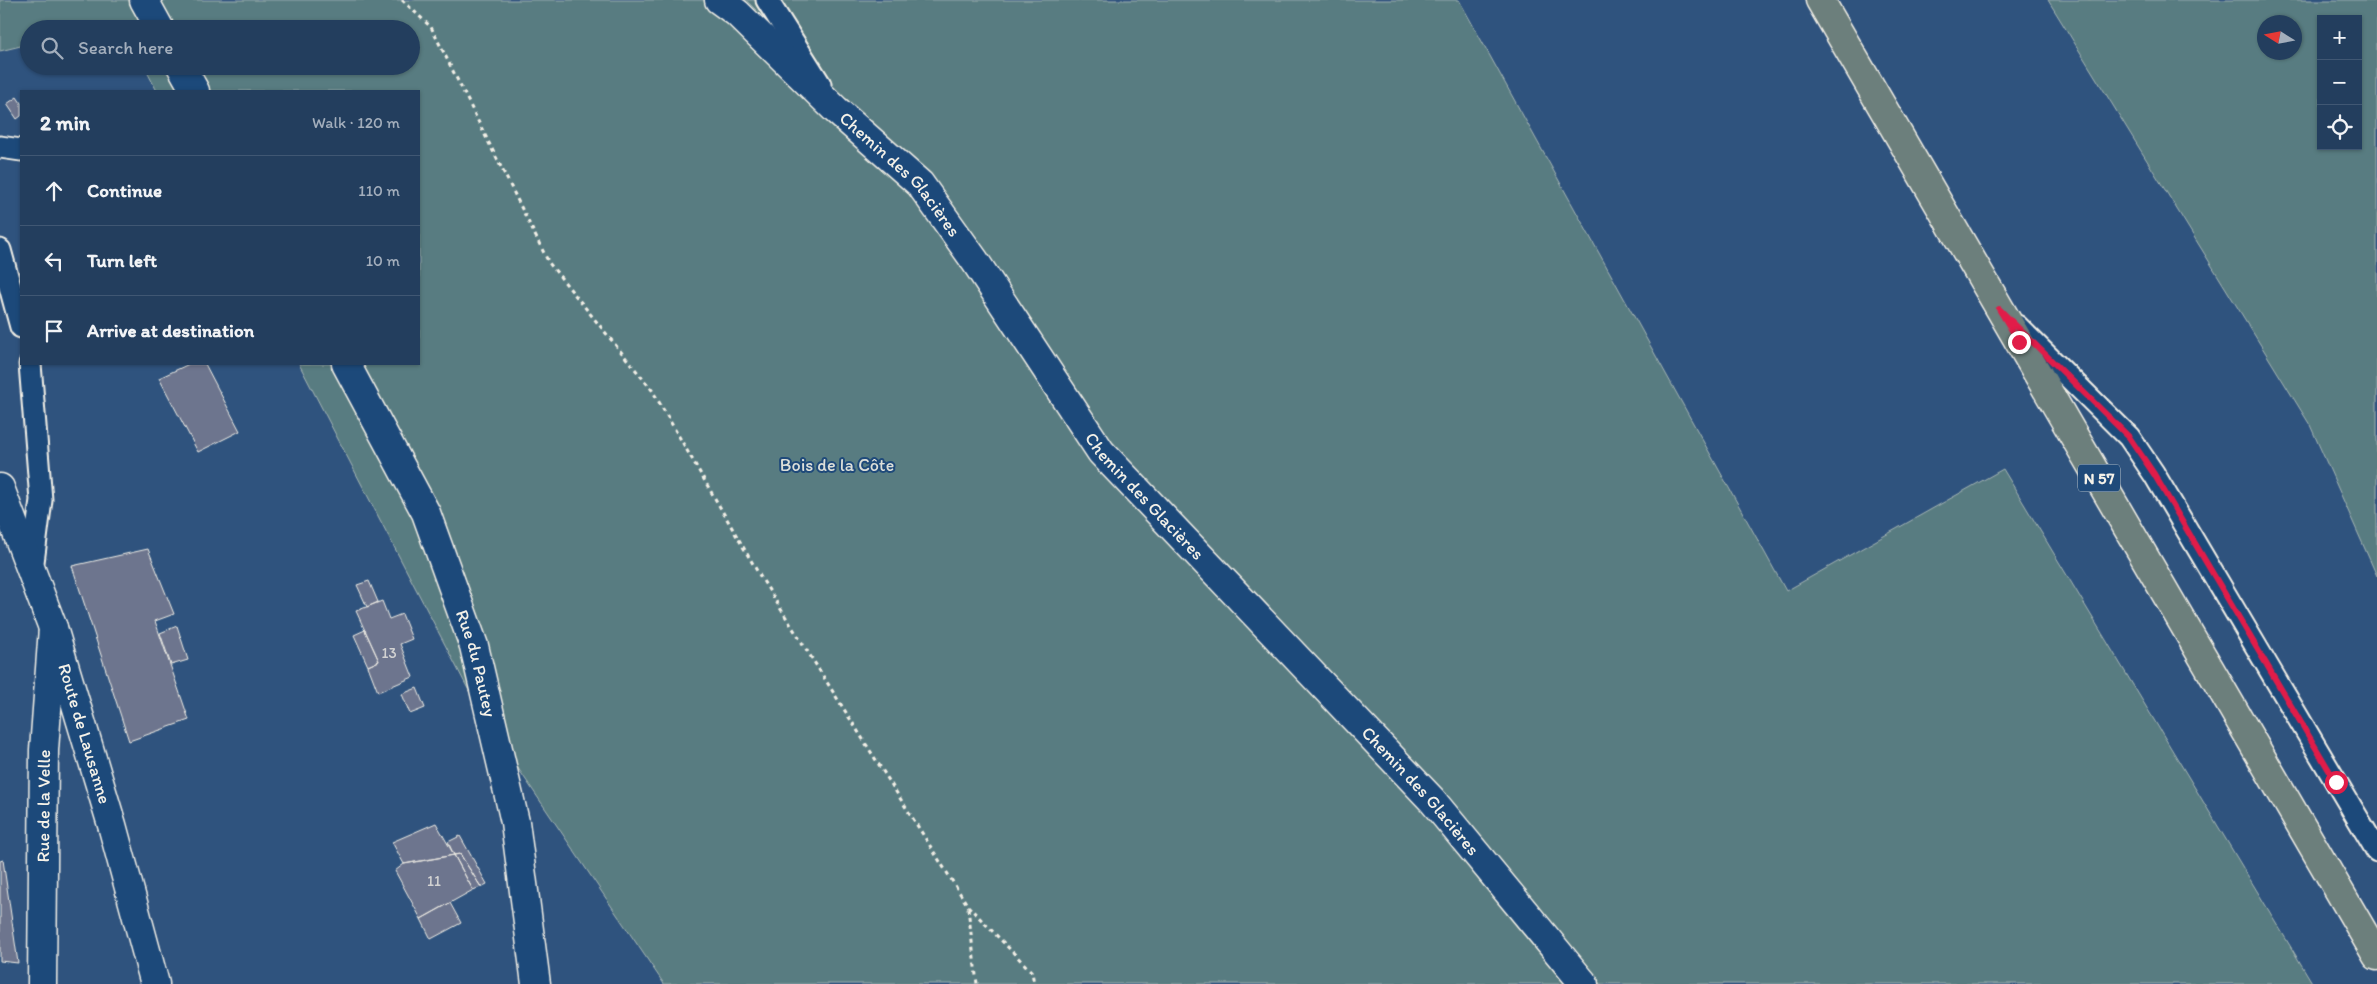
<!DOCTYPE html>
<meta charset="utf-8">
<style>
:root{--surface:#233e5e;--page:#2b4564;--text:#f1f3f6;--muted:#a3aebc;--line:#405773}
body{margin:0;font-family:Itim,sans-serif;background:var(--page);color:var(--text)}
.controls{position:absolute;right:15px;top:15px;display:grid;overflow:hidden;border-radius:0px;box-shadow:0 1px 4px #0004}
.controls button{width:45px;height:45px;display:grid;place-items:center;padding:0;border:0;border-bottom:1px solid var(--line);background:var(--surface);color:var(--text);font:25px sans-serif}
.compass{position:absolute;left:2257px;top:15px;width:45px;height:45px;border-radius:50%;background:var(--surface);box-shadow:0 1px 4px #0004;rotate:281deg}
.stop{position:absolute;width:15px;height:15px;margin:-11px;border:4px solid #e11d48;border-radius:50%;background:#fff}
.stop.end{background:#e11d48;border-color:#fff;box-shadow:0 1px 5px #0008}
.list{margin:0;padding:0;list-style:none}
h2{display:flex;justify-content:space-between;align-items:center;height:65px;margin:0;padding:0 20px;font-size:21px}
h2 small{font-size:16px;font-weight:400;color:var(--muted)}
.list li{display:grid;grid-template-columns:32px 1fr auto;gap:15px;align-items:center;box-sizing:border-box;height:70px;padding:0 20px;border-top:1px solid var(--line)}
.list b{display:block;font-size:19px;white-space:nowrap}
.list em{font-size:16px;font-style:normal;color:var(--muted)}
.icon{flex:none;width:28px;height:28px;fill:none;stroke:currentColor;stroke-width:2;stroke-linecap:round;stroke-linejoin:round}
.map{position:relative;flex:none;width:2377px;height:984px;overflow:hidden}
.search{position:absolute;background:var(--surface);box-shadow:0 1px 4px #0004;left:20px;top:20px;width:400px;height:55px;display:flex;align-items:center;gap:12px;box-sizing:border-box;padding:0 18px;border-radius:28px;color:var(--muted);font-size:19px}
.panel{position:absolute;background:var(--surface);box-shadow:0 1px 4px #0004;left:20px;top:90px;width:400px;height:275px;border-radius:0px}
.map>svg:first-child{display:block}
</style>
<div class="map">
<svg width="2377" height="984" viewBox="0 0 2377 984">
<rect width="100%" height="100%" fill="#2f537e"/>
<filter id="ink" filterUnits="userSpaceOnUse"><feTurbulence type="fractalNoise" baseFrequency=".02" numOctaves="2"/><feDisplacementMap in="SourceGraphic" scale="10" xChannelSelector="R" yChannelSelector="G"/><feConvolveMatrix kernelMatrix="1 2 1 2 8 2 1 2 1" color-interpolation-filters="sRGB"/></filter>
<g filter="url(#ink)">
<!-- green -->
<path fill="#597c81" stroke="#a6b6b4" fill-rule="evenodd" d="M0 0H1459L1786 591 2003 469 2313 984H664L480 712 299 364H419V91H157L144 66H411V29H124L121 23 98 29H29V44L0 51Z
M2048 0H2377V576L2310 425ZM2321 19H2358V146H2321ZM2264 22H2294V52H2264Z"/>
<!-- building -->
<path fill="#6d758e" stroke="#f4f1e8" d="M17 97 21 103V116L17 119 7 104Z
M189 364H205L240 431 198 452 159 378Z
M148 549 174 614 155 621 189 720 129 741 72 566Z
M369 581 378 602 367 607 357 585Z
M382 601 389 619 402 614 412 639 400 644 413 677 378 692 368 666 379 661 356 611Z
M177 626 188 660 171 665 160 633Z
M365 630 379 661 368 666 354 635Z
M417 688 425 708 410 714 402 694Z
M436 823 454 855 404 864 392 842Z
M460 836 487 884 481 887 460 854 454 855 448 842Z
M460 854 481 887 473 890 454 855Z
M454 855 473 890 421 919 395 871 404 864Z
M3 860 18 963 0 961V861Z
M450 903 461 923 431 939 421 919Z"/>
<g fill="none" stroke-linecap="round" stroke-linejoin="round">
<defs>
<path id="lane" d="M767 0 820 84
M0 147 21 150
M0 250 21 327
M2017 326 2129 437 2154 474 2377 851
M30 364 41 500 32 570"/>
<g id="street">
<path id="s1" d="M719 0 737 13 836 110 920 184 975 261 1101 452 1432 800 1584 984"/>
<path id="s2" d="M42 984 44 750 53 628"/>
</g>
<g id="secondary">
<path d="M144 0 160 29"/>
<path d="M181 66 195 91"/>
<path id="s3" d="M346 364 426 513 474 646 515 822 536 984"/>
<path id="s4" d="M0 488 53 628 112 825 155 984"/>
</g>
<path id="primary" d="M1820 0 2377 956"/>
</defs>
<!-- lane casing -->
<use href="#lane" stroke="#f4f1e8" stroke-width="25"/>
<!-- street casing -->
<use href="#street" stroke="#f4f1e8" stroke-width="31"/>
<!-- secondary casing -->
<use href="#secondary" stroke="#f4f1e8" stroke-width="31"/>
<!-- primary casing -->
<use href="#primary" stroke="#f4f1e8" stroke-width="31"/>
<!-- path -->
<path stroke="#f4f1e8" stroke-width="3" stroke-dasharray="4 4" stroke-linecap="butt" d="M402 0 431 27 549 263 652 390 760 576 968 906 1032 972 1034 984
M968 908 977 984"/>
<!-- lane -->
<use href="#lane" stroke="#1f4a7a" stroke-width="21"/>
<!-- street -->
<use href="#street" stroke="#1f4a7a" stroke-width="28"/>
<!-- secondary -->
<use href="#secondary" stroke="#1f4a7a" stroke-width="28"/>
<!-- primary -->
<use href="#primary" stroke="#6c7f7c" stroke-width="28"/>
</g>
</g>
<g fill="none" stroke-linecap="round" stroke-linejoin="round" filter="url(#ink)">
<!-- route -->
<path stroke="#e11d48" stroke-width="6" d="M2019 342 1999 309 2129 437 2154 474 2336 782"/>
</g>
<g text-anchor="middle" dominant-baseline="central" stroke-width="4" stroke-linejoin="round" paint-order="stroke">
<!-- number labels -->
<g font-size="15" fill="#d2d2d2">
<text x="389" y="653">13</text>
<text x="434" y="881">11</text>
</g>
<!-- shield labels -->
<rect fill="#1f4a7a" stroke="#b4bfc7" stroke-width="1" x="2078" y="464.5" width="42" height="27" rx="4"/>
<g font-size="16" font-weight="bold" fill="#f4f1e8">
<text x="2099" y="478">N 57</text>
</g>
<!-- street labels -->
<g font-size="18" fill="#f4f1e8" stroke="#1f4a7a">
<text stroke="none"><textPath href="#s1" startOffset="252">Chemin des Glacières</textPath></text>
<text stroke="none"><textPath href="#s1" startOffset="658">Chemin des Glacières</textPath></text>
<text stroke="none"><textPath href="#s3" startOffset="328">Rue du Pautey</textPath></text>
<text stroke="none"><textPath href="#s4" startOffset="260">Route de Lausanne</textPath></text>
<text stroke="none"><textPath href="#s1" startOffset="1062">Chemin des Glacières</textPath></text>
<text stroke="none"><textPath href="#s2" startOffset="178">Rue de la Velle</textPath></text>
</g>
<!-- park labels -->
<g font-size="18" fill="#dddfd9" stroke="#1f4a7a">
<text x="837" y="465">Bois de la Côte</text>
</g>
</g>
</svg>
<div class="controls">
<button>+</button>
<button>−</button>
<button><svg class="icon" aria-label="locate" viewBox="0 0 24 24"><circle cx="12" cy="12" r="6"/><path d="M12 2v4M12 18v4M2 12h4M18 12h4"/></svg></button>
</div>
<svg class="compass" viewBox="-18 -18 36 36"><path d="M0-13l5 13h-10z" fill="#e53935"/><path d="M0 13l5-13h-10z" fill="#a3aebc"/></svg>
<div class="stop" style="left:2336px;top:782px"></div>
<div class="stop end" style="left:2019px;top:342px"></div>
<div class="search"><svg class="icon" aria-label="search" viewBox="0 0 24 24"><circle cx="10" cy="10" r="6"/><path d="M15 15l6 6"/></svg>Search here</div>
<section class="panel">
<h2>2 min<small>Walk · 120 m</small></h2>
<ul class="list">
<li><svg class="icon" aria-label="ahead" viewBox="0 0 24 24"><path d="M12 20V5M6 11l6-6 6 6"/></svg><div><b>Continue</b></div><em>110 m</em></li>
<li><svg class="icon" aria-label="left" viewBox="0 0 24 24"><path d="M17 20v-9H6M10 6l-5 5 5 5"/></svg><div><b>Turn left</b></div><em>10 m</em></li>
<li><svg class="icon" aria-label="arrive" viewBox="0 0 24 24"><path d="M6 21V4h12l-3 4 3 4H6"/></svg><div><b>Arrive at destination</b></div></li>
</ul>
</section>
</div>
